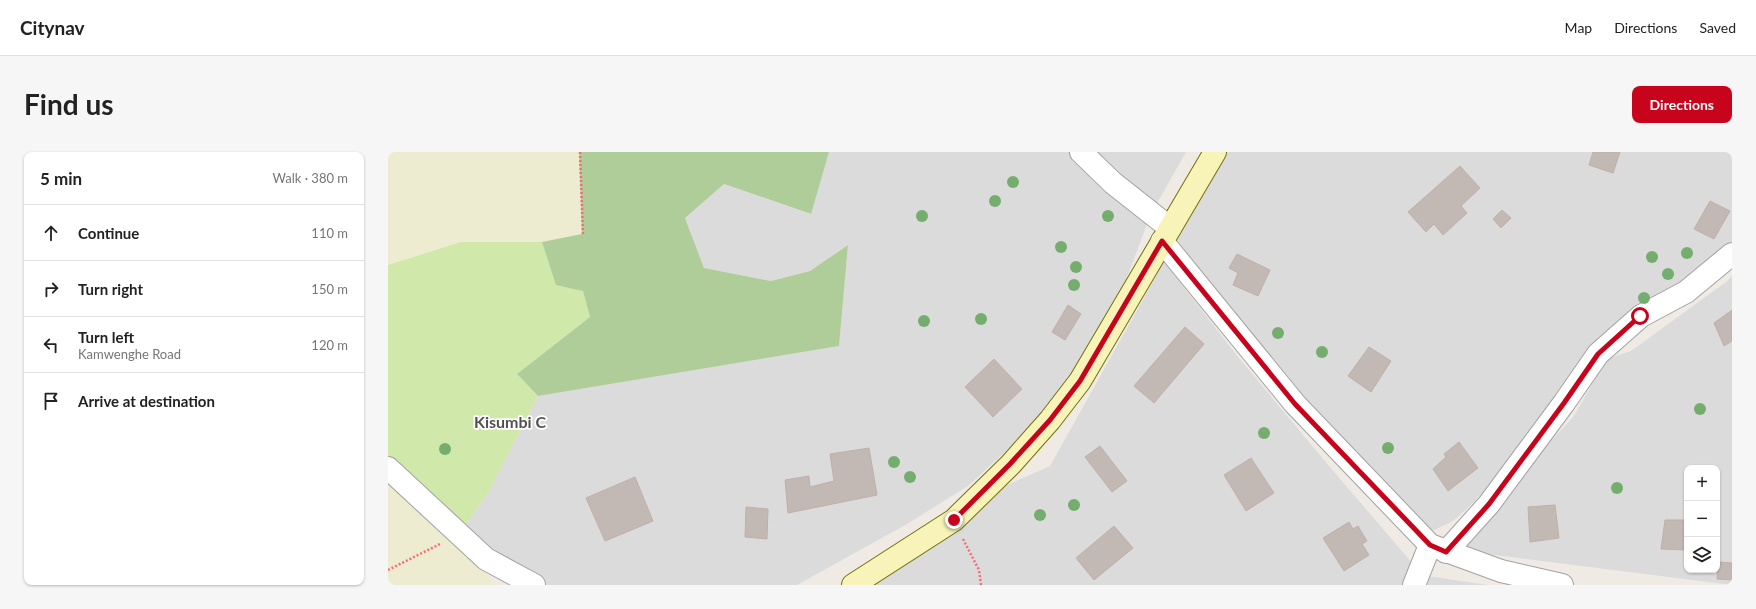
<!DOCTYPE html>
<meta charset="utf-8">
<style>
:root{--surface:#fff;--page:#f6f6f6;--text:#222;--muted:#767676;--line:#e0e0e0;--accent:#c8031c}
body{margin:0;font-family:Lato,sans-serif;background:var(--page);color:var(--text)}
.controls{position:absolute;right:12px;bottom:12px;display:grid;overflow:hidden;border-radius:8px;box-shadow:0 1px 3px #0004}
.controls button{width:36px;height:36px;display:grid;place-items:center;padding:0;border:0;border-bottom:1px solid var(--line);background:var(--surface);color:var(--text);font:20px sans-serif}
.stop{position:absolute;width:12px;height:12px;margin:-9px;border:3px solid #c8031c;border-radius:50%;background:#fff}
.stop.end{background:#c8031c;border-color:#fff;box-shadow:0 1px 4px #0008}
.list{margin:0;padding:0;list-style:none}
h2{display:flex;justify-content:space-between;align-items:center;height:52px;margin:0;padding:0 16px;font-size:17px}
h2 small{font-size:13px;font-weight:400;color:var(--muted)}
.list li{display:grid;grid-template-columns:26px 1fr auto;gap:12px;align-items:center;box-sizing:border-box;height:56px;padding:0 16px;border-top:1px solid var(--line)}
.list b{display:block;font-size:15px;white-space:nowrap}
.list p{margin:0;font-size:13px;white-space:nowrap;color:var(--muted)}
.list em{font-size:13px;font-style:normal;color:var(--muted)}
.icon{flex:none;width:22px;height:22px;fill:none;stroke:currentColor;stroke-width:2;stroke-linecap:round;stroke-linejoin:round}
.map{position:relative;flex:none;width:1344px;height:433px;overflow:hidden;border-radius:8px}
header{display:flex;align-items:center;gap:24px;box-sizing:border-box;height:56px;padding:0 20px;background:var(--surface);border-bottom:1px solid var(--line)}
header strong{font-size:19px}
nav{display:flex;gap:22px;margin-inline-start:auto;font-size:14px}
.intro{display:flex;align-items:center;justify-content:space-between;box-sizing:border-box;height:96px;padding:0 24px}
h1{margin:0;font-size:28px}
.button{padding:10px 18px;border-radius:8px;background:var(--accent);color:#fff;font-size:14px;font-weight:700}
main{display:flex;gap:24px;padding:0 24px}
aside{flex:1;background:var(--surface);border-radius:8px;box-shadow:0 1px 3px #0004}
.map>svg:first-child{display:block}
</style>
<header>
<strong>Citynav</strong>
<nav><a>Map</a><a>Directions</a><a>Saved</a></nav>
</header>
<div class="intro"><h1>Find us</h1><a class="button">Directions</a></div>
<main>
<aside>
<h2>5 min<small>Walk · 380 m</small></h2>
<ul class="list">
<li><svg class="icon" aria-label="ahead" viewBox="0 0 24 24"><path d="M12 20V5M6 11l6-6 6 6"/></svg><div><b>Continue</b></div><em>110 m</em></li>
<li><svg class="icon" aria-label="right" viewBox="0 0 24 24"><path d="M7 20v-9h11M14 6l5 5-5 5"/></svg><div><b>Turn right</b></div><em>150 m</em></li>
<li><svg class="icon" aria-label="left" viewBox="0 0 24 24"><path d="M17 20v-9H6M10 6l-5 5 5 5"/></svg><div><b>Turn left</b><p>Kamwenghe Road</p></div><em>120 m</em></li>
<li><svg class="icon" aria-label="arrive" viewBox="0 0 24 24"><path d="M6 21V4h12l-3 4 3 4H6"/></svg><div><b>Arrive at destination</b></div></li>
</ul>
</aside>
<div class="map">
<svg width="1344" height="433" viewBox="0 0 1344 433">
<rect width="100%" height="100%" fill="#efeae4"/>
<!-- residential -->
<path fill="#dcdbdb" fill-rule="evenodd" d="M441 0H798L763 62 728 154 661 259 580 334 519 372 409 433H131L68 388 101 339 150 244 451 194 460 93 422 119 383 129 316 116 297 66 336 32 422 62Z
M831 0H1344V97L1249 168 1085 351 1065 369 1044 379 1002 342 793 110 787 87Z
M776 110 851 206 941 314 1025 412 1016 433H465L574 353 662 314Z
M1344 124V433L1075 399 1104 357 1145 308 1186 264 1218 207 1243 199 1338 130ZM1299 316H1329V418H1299Z
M1033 423 1100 433H1029Z"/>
<!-- farmland -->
<path fill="#edecd0" d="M0 0H191L194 82 154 90H73L0 113Z
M0 325 83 402 106 431 109 433H0Z"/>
<!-- grass -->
<path fill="#d1e8ab" d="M73 90H154L167 129 195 139 202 165 129 222 150 244 101 339 68 388 0 325V113Z"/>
<!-- forest -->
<path fill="#afcd99" d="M191 0H441L423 62 336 32 297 66 316 116 383 129 422 119 460 93 451 194 150 244 129 222 202 165 195 139 168 133 154 90 194 82Z"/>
<!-- building -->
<path fill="#c3b9b4" stroke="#c0afa7" d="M1205 0H1232L1225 21 1201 13Z
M1072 14 1092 36 1073 54 1079 61 1055 83 1046 72 1038 80 1020 60Z
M1322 49 1342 59 1326 87 1306 77Z
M1114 58 1123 66 1113 76 1105 67Z
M849 102 882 118 870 144 845 133 850 121 841 116Z
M680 153 693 162 677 188 664 180Z
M1344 158V189L1336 194 1326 171Z
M797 175 816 192 766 251 746 234Z
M981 195 1003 209 983 240 960 224Z
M606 207 634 237 605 265 577 235Z
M1071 290 1090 316 1060 339 1045 317 1058 305 1056 302Z
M712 294 739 329 724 340 697 305Z
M481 296 489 343 400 361 397 328 421 324 422 335 446 329 442 302Z
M863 306 886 341 858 359 836 323Z
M247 325 265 369 217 389 198 346Z
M1167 353 1171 386 1142 390 1140 355Z
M358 355 380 357 379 387 357 385Z
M1277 368H1299V398L1273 397Z
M961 370 965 377 970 374 979 389 974 392 981 403 956 419 935 386Z
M726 374 745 396 706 428 688 406Z
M1330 410 1344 411V428L1329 427Z"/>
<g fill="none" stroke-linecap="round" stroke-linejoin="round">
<defs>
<path id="minor" d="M693 0 725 31 782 76
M0 316 98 407 146 433
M1058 400 1101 352 1176 251 1210 202 1253 164 1298 140 1344 102
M1026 433 1042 393"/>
<path id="tertiary" d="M774 89 907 252 1042 393 1113 419 1174 433"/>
<path id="secondary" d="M465 433 566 368 623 312 662 268 692 229 827 0"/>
</defs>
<!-- minor casing -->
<use href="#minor" stroke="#a2a2a2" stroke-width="24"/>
<!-- tertiary casing -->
<use href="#tertiary" stroke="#a2a2a2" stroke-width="24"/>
<!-- secondary casing -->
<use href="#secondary" stroke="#737207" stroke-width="24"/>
<!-- path -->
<path stroke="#f76d70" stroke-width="2.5" stroke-dasharray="2 2" stroke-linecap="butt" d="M192 0 195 83
M575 387 591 418 593 433
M0 418 52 392"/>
<!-- minor -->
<use href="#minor" stroke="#fff" stroke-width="22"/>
<!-- tertiary -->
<use href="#tertiary" stroke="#fff" stroke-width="22"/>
<!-- secondary -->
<use href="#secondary" stroke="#f8f4b9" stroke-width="22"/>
</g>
<!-- trees -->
<g fill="#75ad6e">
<circle cx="625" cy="30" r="6"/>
<circle cx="607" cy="49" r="6"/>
<circle cx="534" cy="64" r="6"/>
<circle cx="720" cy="64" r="6"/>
<circle cx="673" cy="95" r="6"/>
<circle cx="1299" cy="101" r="6"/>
<circle cx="1264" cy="105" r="6"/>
<circle cx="688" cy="115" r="6"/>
<circle cx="1280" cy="122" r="6"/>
<circle cx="686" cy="133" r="6"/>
<circle cx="1256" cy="146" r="6"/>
<circle cx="593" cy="167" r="6"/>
<circle cx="536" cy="169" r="6"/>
<circle cx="890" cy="181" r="6"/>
<circle cx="934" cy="200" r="6"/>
<circle cx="1312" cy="257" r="6"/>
<circle cx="876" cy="281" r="6"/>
<circle cx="1000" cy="296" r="6"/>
<circle cx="57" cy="297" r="6"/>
<circle cx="506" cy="310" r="6"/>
<circle cx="522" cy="325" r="6"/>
<circle cx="1229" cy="336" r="6"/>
<circle cx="686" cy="353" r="6"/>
<circle cx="652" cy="363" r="6"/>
</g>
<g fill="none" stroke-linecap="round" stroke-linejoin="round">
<!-- route -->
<path stroke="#c8031c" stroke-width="5" d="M566 368 622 312 662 268 692 229 774 89 907 252 1042 393 1058 400 1101 352 1176 251 1210 202 1252 164"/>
</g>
<g text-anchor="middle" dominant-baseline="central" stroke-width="3.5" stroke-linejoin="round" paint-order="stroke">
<!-- quarter labels -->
<g font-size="16" font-weight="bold" fill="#515151" stroke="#fff">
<text x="122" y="269">Kisumbi C</text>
</g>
</g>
</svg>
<div class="controls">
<button>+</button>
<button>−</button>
<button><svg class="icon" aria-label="layers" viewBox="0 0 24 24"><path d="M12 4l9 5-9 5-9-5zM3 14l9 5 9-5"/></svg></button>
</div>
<div class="stop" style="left:1252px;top:164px"></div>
<div class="stop end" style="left:566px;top:368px"></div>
</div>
</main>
